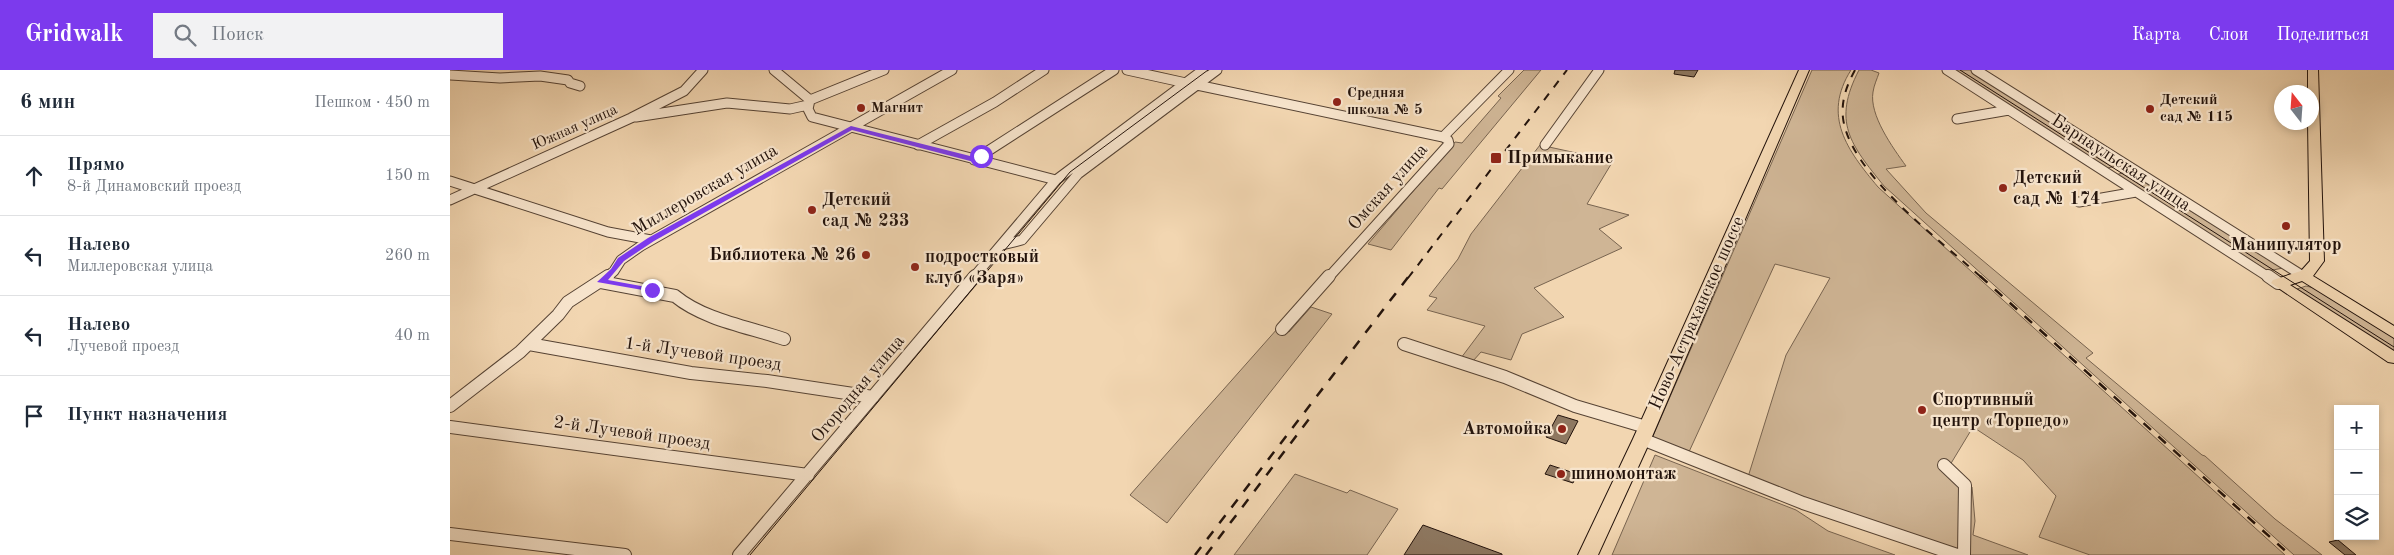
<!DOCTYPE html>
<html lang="ru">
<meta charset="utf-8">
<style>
:root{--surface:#fff;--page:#f2f2f3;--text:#1f2937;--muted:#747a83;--line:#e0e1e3;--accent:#7c3aed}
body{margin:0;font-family:"Old Standard TT",serif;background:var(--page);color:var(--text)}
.controls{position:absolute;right:15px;bottom:15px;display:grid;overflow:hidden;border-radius:0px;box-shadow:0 2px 8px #0003}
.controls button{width:45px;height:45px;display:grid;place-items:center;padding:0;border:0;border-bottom:1px solid var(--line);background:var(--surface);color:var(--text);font:25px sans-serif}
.compass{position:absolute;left:1824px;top:15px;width:45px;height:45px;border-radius:50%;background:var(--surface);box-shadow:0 2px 8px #0003;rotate:343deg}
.stop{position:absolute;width:15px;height:15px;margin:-11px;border:4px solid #7c3aed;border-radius:50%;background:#fff}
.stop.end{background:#7c3aed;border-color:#fff;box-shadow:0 1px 5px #0008}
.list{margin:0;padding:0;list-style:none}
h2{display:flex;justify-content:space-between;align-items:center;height:65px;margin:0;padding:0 20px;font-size:21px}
h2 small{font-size:16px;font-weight:400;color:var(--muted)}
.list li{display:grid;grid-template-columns:32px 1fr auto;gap:15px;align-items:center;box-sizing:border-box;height:80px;padding:0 20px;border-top:1px solid var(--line)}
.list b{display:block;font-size:19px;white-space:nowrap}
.list p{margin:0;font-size:16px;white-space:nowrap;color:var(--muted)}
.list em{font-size:16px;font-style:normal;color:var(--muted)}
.icon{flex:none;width:28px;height:28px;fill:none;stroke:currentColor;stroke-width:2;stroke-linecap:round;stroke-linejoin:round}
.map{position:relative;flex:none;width:1944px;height:485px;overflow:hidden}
header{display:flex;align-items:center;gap:30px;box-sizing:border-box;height:70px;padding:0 25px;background:var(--accent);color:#fff}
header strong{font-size:24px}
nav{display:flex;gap:28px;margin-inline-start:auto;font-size:18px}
.search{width:350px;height:45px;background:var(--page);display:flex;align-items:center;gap:12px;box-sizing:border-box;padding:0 18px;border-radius:0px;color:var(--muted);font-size:19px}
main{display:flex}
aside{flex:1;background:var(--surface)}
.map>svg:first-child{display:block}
</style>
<header>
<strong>Gridwalk</strong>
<div class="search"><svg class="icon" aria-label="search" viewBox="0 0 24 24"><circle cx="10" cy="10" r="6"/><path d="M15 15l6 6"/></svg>Поиск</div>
<nav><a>Карта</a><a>Слои</a><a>Поделиться</a></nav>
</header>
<main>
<aside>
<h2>6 мин<small>Пешком · 450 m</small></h2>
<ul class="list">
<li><svg class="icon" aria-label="ahead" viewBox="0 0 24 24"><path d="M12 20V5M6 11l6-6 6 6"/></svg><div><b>Прямо</b><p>8-й Динамовский проезд</p></div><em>150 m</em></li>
<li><svg class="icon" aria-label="left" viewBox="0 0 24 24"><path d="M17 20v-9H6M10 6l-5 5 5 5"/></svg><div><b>Налево</b><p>Миллеровская улица</p></div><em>260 m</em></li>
<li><svg class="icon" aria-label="left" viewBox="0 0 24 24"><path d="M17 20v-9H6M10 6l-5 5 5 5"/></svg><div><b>Налево</b><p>Лучевой проезд</p></div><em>40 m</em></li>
<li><svg class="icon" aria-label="arrive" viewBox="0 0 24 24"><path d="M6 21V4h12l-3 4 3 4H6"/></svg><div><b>Пункт назначения</b></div></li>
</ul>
</aside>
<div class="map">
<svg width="1944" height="485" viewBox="0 0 1944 485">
<rect width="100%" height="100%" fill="#f2d6b1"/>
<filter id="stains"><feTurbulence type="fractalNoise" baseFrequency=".004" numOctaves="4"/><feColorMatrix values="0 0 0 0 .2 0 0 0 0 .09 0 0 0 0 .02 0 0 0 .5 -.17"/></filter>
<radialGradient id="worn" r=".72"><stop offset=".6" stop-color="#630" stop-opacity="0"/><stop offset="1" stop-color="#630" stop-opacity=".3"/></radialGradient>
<!-- green -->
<path fill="#cfb595" stroke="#786450" d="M1074 0H1091L992 119 989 118 941 180 918 174 1005 72 1012 73 1051 28 1048 26Z
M1362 0H1401C1372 46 1397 80 1428 117L1835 485H1640L1589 467 1606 426 1573 390 1523 357 1500 395 1522 417 1525 451 1523 465 1578 485H1513L1298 407 1336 285 1380 208 1325 194 1238 384 1205 370 1203 366Z
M1409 0H1421L1429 3C1427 9 1424 15 1423 22 1419 45 1443 78 1456 96L1436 99 1476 143 1643 283 1636 288 1752 385 1755 386 1825 449 1872 485H1844L1434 116C1400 74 1382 52 1409 0Z
M1503 0H1521L1667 96 1657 98Z
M1090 75 1163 91 1137 134 1179 145 1149 159 1172 178 1084 218 1114 247 1072 264 1061 290 1031 282 1023 291 1011 288 1035 256 977 240 987 228 979 226 1008 189 1021 164Z
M1675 102 1681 104 1833 198 1818 201 1666 105Z
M1856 216 1864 218 1944 268V283L1847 219Z
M861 237 882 244 717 453 680 425 828 258 839 262Z
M1205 385 1346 440 1378 461 1445 485H1162Z
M845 404 897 423 900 420 948 439 917 485H784Z"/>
<!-- building -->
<path fill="#8e7861" stroke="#22120b" d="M1225 0H1248L1244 7 1224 4Z
M1108 345 1128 351 1116 374 1096 367Z
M1100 395 1127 404 1123 413 1095 404Z
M973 455 1052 484V485H954Z
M1888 470 1906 485H1895L1879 472Z"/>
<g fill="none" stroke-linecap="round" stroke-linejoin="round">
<defs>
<path id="minor-far1" d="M324 0 360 30 358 39 362 47 606 110
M677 0 736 13
M1497 0 1820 208
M1526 0 1853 206
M0 5 50 8 90 6 118 10 120 13 130 16
M747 15 993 67
M360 30 434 0
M186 47 277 33 340 39 358 35
M1507 49 1559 40
M468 75 545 32 594 0
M1095 75 1149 0
M524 90 664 0
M0 111 158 162 201 170
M0 130 181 48 234 21 253 0
M1629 132 1686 122
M552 175 572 170 628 104 767 0
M156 208 164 201 171 190 191 176 502 0
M523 208 606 110 753 0
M878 208 999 74 998 70 993 67 1059 0"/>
<path id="minor" d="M1818 206 1828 213
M151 212 225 226C254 250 299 257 334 269
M832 259 879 206
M79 274 241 303 317 311 423 327
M954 274 1055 307 1125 336 1196 357
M0 336 70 282 108 245 118 232 158 206
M0 357 358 405
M1192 369 1353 433 1507 485
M1494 395 1515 415 1514 485
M0 464 175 485
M289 485 525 206"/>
<path id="major" d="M1349 0H1359L1201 369 1148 485H1128L1183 369Z
M1858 0H1868L1874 191 1863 206 1944 256V268L1852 211 1840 215 1944 281V293L1938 292 1821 213 1823 210 1851 201 1860 191 1858 52H1862V22H1858Z"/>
</defs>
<!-- minor-far1 casing -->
<use href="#minor-far1" stroke="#564334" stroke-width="11"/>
<!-- minor casing -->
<use href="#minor" stroke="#564334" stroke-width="14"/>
<!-- major casing -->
<use href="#major" stroke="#22120b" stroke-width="2"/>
<!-- minor-far1 -->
<use href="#minor-far1" stroke="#f7e4cc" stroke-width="9"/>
<!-- minor -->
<use href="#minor" stroke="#f7e4cc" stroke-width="12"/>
<!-- major -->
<use href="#major" fill="#f2d6b1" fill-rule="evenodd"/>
<!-- tram -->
<path stroke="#22120b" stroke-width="1" d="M1510 0 1944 277
M300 485 620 102 758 0"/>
<!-- rail-far1 -->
<path stroke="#22120b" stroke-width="2" stroke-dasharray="8 8" stroke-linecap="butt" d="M1405 0C1397 15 1391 30 1393 48 1400 104 1490 170 1532 208
M958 208 1117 0"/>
<!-- rail -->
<path stroke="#22120b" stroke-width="2.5" stroke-dasharray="10 10" stroke-linecap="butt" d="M1530 206 1840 485
M745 485 959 206
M756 485 859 349"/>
</g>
<!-- route -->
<path fill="#7c3aed" d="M401 56 524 87 531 84 534 86 524 92 402 60 204 171 174 191 158 210 202 218 205 220 204 222 147 212 161 199 168 188 198 168Z"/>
<!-- markers -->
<g fill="#8f2418" stroke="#f7e4cc" stroke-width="2">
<circle cx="887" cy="32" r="5"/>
<circle cx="411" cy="38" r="5"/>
<circle cx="1700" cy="39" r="5"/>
<rect x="1040" y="82" width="12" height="12" rx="2.5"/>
<circle cx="1553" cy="118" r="5"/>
<circle cx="362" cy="140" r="5"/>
<circle cx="1836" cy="156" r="5"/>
<circle cx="416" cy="185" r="5"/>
<circle cx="465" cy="197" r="5"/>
<circle cx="1472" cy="340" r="5"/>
<circle cx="1112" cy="359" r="5"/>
<circle cx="1111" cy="404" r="5"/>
</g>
<g text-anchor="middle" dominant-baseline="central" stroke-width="4.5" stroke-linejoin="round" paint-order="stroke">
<!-- far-poi labels -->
<g font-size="15" font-weight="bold" fill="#22120b" stroke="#f7e4cc" text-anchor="start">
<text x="897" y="23">Средняя<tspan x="897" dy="17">школа № 5</tspan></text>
<text x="1710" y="30">Детский<tspan x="1710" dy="17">сад № 115</tspan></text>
<text x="421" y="38">Магнит</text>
</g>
<!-- far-street labels -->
<g font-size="15" fill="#22120b" stroke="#f7e4cc">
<text transform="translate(125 58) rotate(-24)">Южная улица</text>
</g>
<!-- poi labels -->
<g font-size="18" font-weight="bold" fill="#22120b" stroke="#f7e4cc" text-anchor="start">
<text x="1057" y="88">Примыкание</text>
<text x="1563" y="108">Детский<tspan x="1563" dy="21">сад № 174</tspan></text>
<text x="372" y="130">Детский<tspan x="372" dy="21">сад № 233</tspan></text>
<text x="1836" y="175" text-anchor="middle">Манипулятор</text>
<text x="406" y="185" text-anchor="end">Библиотека № 26</text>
<text x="475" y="187">подростковый<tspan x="475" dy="21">клуб «Заря»</tspan></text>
<text x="1482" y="330">Спортивный<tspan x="1482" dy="21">центр «Торпедо»</tspan></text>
<text x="1102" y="359" text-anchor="end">Автомойка</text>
<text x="1121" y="404">шиномонтаж</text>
</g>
<!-- street labels -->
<g font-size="18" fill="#22120b" stroke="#f7e4cc">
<text transform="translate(1671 93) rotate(33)">Барнаульская улица</text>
<text transform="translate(938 117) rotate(-48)">Омская улица</text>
<text transform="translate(255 120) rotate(-30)">Миллеровская улица</text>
<text transform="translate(1247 243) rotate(-66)">Ново-Астраханское шоссе</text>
<text transform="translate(253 284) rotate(8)">1-й Лучевой проезд</text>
<text transform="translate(408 319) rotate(-50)">Огородная улица</text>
<text transform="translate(182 363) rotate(8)">2-й Лучевой проезд</text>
</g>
</g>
<rect width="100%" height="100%" filter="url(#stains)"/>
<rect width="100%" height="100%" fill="url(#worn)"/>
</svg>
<div class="controls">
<button>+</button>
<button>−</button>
<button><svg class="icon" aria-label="layers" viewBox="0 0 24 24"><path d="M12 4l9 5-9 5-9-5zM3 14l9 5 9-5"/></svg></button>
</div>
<svg class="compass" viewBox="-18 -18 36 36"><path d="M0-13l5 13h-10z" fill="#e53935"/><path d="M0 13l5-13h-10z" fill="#747a83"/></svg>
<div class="stop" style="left:531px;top:86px"></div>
<div class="stop end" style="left:202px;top:220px"></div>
</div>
</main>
